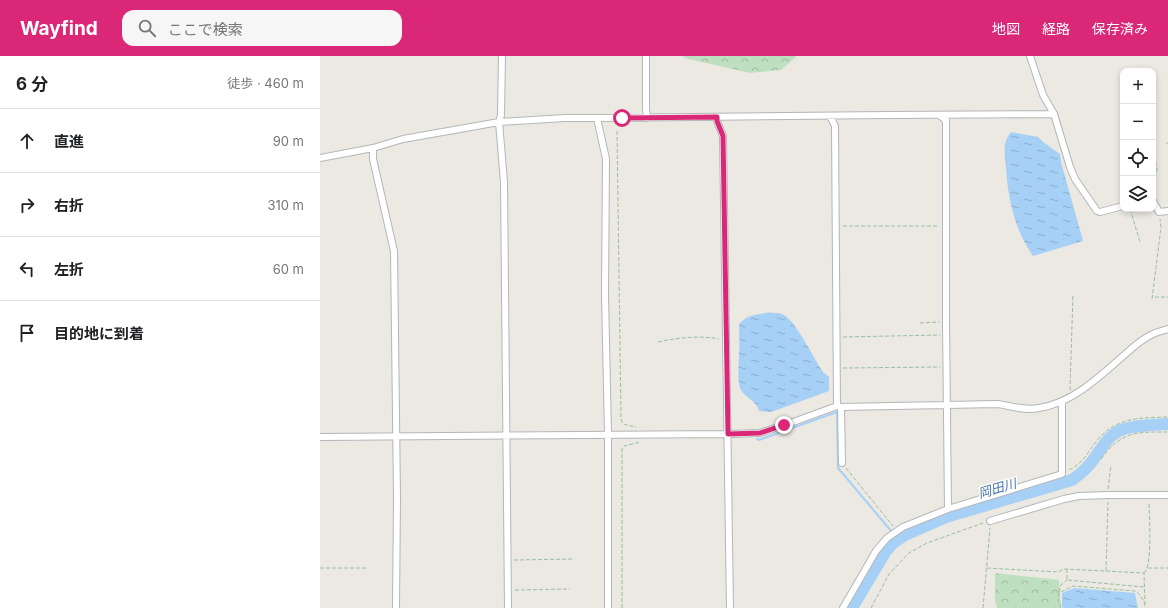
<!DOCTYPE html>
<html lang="ja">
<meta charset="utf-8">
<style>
:root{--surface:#fff;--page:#f6f6f6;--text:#202124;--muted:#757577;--line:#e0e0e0;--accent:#db2777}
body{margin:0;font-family:Inter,"Noto Sans JP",sans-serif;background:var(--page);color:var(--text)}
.controls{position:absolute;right:12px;top:12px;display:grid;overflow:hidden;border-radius:8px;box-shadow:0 2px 6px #0003}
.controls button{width:36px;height:36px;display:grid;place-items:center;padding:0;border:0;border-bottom:1px solid var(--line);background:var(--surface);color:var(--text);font:20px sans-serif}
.stop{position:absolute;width:12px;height:12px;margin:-9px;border:3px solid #db2777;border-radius:50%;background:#fff}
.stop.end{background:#db2777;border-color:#fff;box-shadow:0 1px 4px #0008}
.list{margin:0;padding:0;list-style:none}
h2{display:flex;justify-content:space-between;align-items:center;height:52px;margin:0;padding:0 16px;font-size:17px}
h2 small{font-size:13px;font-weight:400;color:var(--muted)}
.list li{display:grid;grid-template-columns:26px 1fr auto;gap:12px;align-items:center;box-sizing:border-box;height:64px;padding:0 16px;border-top:1px solid var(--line)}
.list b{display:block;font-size:15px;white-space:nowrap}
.list em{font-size:13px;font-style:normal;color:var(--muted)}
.icon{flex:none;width:22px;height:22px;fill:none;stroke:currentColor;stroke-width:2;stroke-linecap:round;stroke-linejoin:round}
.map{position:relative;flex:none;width:848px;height:552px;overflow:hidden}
header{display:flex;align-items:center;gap:24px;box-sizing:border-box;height:56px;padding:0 20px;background:var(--accent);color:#fff}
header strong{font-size:19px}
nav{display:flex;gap:22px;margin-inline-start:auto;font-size:14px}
.search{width:280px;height:36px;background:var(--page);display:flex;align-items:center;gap:10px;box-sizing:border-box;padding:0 14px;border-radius:12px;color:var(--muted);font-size:15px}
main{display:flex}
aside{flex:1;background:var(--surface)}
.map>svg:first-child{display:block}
</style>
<header>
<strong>Wayfind</strong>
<div class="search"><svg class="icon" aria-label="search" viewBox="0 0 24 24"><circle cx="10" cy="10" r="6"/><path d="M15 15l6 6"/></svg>ここで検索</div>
<nav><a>地図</a><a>経路</a><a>保存済み</a></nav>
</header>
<main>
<aside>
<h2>6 分<small>徒歩 · 460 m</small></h2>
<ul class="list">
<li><svg class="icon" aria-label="ahead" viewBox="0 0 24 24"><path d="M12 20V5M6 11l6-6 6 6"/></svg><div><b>直進</b></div><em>90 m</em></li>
<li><svg class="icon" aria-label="right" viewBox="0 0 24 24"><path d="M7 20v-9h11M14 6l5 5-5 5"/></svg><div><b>右折</b></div><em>310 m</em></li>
<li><svg class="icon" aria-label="left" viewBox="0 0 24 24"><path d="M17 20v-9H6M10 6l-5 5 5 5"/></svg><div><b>左折</b></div><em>60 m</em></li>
<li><svg class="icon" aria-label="arrive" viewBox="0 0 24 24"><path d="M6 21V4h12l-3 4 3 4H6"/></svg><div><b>目的地に到着</b></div></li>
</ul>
</aside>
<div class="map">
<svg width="848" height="552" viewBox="0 0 848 552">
<defs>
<pattern id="forest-crowns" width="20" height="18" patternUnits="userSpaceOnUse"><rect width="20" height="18" fill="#bfe0c0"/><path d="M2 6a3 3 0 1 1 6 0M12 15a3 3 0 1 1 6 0" fill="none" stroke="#9eb99f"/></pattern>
<pattern id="water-ripples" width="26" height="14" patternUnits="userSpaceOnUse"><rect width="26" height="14" fill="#a6d0f6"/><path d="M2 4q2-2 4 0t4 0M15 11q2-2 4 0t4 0" fill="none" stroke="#8aaccb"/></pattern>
</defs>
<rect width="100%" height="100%" fill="#ebe9e1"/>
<!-- forest -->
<path fill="url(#forest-crowns)" d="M363 0H476V1L461 14 430 17 365 2Z
M675 517 739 524 741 552H677L675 545Z"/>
<!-- water -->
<path fill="url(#water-ripples)" d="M691 76 718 81 723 86 740 98 741 106 763 185 713 200C695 175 688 143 686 112 685 100 682 86 691 76Z
M445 257C451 257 458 256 464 259 477 267 494 303 503 316L509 321V335L451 356 439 355C437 344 424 342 420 332 417 321 419 308 419 297 420 288 419 278 419 269 425 259 435 259 445 257Z
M754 532 815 537 818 552H744L742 551V537Z"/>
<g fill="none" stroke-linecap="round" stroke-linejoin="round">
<!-- stream -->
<path stroke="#a6d0f6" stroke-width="2" d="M437 383 439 384 517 356 518 412 578 483"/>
<!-- river -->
<path stroke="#a6d0f6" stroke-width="12" d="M532 552 566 495 573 487 585 479 626 461 752 424C759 419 765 414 770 408 781 395 787 378 804 373 818 369 834 369 848 368"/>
<defs>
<path id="street" d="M182 0 181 59 179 66 184 126 188 552
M326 0V53L327 62
M710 0 723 39 734 58 750 111 755 123 777 155 780 156 803 150
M619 59 626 64V266L628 453
M510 60 515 70 517 350
M397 61V65L403 80 410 552
M277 62 286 103 285 238 288 379V552
M53 92V103L74 195 77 441 76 552
M0 102 53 92 83 83 179 66 245 62H277L568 59 734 58
M833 145 839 156 848 155
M521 351 522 407
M0 381 408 378 440 377 476 365 517 350 521 351 677 348C692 350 705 355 719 352 752 347 778 322 802 301 811 293 820 284 831 279 836 276 842 275 848 273
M670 465 744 443 759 440 788 439H848
M523 552 556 495 567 482 583 471 628 453 742 418V345"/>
</defs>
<!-- street casing -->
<use href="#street" stroke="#b3b6ba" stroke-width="8"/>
<!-- path -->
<path stroke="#98bea4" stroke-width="1" stroke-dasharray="4 2" stroke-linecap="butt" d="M297 75 301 363 303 368 316 371
M846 87H848
M833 88 837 114 835 121V138
M810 153 820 186
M523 170H619
M835 241H848
M832 243 841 171 840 163
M600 267 619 266
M523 281 620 279
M338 286C356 282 379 279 399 283
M523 312 620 311
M750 334 753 238
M781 403C801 375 816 376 848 376
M526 412 573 470
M749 414C763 407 766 399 775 387 795 361 817 362 848 361
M788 433 791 409
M194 504 253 503
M0 512H46
M667 512 738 516 744 513 824 517 825 548
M828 512H848
M747 513V524L824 531
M786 515 788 446
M824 517C833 509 829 459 829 446
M195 534 250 533
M739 536 741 529 747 524
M302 552V393L304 390 320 386
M551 552 569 518 589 497 607 487 663 467
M663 552 670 472
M741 552 738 544 739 537 753 530 815 535C821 538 825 546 825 552"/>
<!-- street -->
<use href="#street" stroke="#fff" stroke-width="6"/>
</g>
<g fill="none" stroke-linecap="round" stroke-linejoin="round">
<!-- route -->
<path stroke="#db2777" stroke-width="5" d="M302 62 397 61V65L403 80 408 378 440 377 464 369"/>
</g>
<g text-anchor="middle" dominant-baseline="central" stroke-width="3" stroke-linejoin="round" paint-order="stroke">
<!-- water labels -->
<g font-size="13" font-style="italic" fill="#4977ad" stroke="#fff">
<text transform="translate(677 432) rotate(-16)">岡田川</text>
</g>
</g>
</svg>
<div class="controls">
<button>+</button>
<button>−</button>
<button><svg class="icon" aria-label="locate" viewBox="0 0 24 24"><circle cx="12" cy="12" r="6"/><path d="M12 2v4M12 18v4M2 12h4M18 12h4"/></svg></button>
<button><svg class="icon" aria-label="layers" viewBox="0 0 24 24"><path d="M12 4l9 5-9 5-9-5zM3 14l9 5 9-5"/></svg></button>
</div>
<div class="stop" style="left:302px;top:62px"></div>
<div class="stop end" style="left:464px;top:369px"></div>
</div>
</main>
